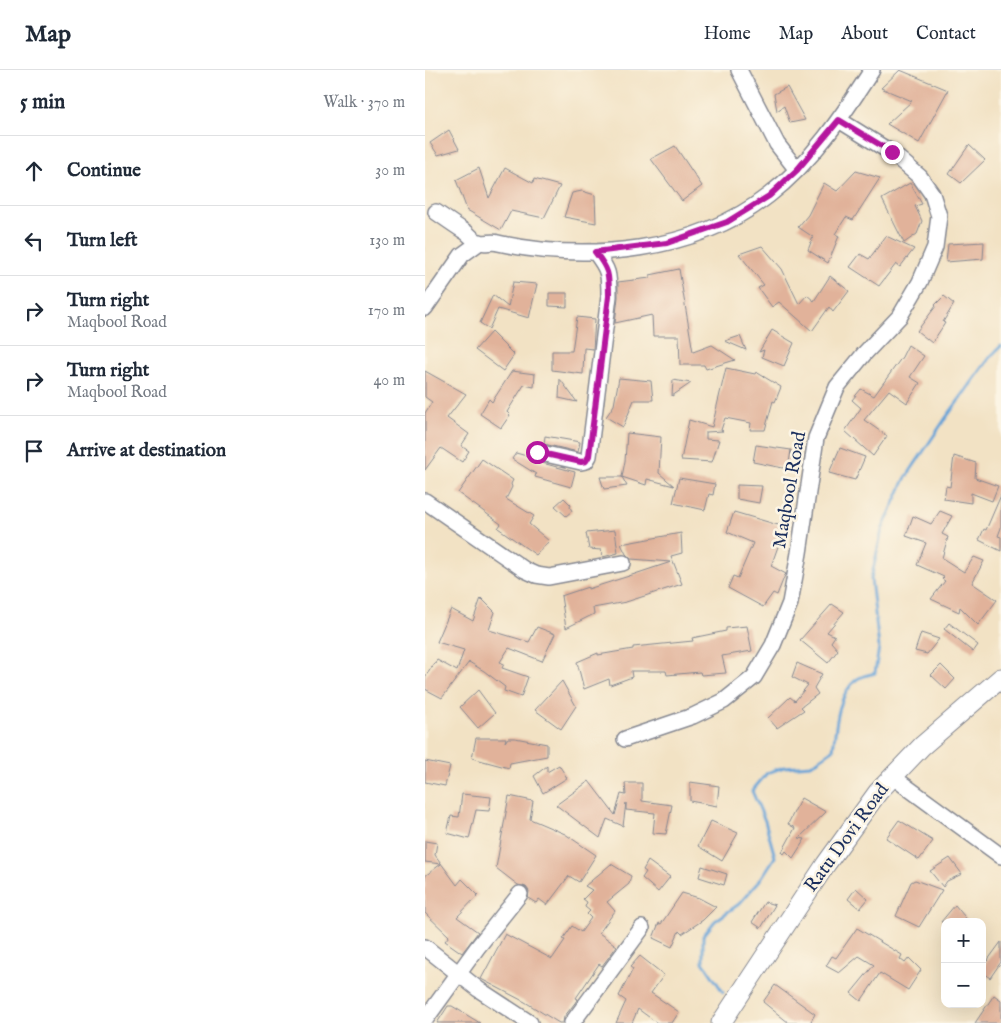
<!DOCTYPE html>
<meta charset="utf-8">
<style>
:root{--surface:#fff;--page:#f6f6f7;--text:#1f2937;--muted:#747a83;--line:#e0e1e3}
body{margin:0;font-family:"IM FELL English",serif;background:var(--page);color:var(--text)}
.controls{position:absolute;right:15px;bottom:15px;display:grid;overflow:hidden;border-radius:10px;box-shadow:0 5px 20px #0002}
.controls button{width:45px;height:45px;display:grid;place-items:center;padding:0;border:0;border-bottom:1px solid var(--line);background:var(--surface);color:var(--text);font:25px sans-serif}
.stop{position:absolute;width:15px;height:15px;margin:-11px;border:4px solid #b5179e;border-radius:50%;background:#fff}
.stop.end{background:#b5179e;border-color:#fff;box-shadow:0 1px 5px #0008}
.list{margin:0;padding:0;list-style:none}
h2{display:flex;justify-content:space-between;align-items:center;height:65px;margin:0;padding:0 20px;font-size:21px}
h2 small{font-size:16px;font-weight:400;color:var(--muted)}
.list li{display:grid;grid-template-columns:32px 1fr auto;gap:15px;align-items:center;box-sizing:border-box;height:70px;padding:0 20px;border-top:1px solid var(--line)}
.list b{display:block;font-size:19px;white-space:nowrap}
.list p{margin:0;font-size:16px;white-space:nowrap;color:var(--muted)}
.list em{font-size:16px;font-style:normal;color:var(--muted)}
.icon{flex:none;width:28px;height:28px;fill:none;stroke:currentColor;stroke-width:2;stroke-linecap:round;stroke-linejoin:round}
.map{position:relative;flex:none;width:576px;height:953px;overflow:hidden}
header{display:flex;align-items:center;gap:30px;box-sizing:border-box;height:70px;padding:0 25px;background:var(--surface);border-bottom:1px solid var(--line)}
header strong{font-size:24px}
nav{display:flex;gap:28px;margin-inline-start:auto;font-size:18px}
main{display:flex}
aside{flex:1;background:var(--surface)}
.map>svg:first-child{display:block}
</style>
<header>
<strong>Map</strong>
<nav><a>Home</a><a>Map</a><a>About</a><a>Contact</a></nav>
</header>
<main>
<aside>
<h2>5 min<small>Walk · 370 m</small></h2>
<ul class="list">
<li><svg class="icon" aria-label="ahead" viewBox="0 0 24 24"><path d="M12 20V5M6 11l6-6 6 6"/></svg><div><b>Continue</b></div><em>30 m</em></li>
<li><svg class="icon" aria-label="left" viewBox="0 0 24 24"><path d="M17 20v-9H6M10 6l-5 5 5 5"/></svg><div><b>Turn left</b></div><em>130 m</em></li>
<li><svg class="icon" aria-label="right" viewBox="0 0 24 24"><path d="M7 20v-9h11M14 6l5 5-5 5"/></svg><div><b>Turn right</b><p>Maqbool Road</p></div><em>170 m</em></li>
<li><svg class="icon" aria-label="right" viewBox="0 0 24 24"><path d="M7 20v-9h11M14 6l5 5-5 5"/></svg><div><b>Turn right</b><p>Maqbool Road</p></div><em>40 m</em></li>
<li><svg class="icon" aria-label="arrive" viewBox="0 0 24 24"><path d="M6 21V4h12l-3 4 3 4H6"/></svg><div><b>Arrive at destination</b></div></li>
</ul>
</aside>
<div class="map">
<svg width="576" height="953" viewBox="0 0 576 953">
<rect width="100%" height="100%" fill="#fcf5e5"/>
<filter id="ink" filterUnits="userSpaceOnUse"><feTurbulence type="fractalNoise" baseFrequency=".02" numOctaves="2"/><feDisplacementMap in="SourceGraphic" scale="10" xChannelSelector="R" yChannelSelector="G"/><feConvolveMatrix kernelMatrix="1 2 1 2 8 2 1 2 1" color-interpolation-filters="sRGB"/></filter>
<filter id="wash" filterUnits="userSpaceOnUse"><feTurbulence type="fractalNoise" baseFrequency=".0096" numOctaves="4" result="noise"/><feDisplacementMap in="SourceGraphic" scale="20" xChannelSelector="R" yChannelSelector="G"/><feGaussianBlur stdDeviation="1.12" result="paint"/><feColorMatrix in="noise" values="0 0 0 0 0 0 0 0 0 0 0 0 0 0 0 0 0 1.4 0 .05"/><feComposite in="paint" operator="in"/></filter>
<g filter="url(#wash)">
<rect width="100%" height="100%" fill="#f2e2c4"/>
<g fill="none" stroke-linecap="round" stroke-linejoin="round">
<!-- stream -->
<path stroke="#66a3d7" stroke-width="3" d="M298 922 278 892V866L290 851 314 834 335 810 350 787 340 751 327 721 342 703 359 697 386 695 408 680C411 657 412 626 431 610 436 606 444 605 450 603L454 577 446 509 457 460 480 409 520 349 567 285 576 276"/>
</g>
<g id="blocks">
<!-- building -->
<path fill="#e1b29a" d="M475 0 523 20 494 73 462 54 487 31 456 18Z
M362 17 380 50 365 53 359 36 352 41 349 24Z
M24 60 34 79 13 85 5 73Z
M544 75 560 90 536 113 524 104Z
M250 76 277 116 257 131 226 89Z
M54 98 64 128 80 98 108 113 109 109 135 116 119 148 86 141 76 160 42 140 31 110Z
M431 101 455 108 428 150 421 147 410 164 414 166 403 193 383 180 388 167 373 157 383 145 399 113 412 121Z
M485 113 497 134 490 136 497 151 492 164 479 173 457 129Z
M157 121 170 125 171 153 139 147 147 123Z
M461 166 489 179 475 197 471 194 454 216 425 197 435 184 444 189Z
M559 172 558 189 521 192 523 174Z
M337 176 357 199 374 234 382 225 389 231 405 206 424 221 408 242 404 237 387 261 354 232 347 237 333 218 339 215 314 184Z
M254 199 268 282 287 275 310 290 281 299 279 295H255L254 266H228L227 245 190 253 193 227V212L225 208V205Z
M88 212 112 214 104 248 73 239 64 259 55 253 68 225 83 237Z
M124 223H142V237L124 236Z
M519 226 529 234 518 252 520 253 507 273 492 261 511 236 510 235Z
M152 247 170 249 168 279 159 278 158 304 127 300V281H147Z
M347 260 369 273 359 296 337 287 339 280 334 282Z
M66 262 89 285 78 301 50 280Z
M315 266 321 280 300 271Z
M483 275 499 286 485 307 495 313 482 333 464 320 439 350 462 366 448 386 420 361 436 338 427 330 436 319 449 326 477 287Z
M301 298 330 304 331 302 356 317 350 332 348 331 340 360H325L326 353 300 348 296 360 298 361 281 362V369L294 370 287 392 256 390 264 350 287 357Z
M0 301 41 324 22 348 44 364 36 376 44 381 37 392 16 378 0 400V343L7 332 0 327Z
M87 301 110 304 109 317 99 315 82 342 85 345 76 358 55 344 64 329 67 332Z
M194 308 226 311 228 330H209L198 357 181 347 189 335Z
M135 309 152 332 134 328Z
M248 310 266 313 247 326Z
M202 363 236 367 234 403 249 416 222 409 221 415 197 407 200 391Z
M120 366 155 372 153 382 119 374Z
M331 375 366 380 363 399 328 392Z
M415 378 440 387 430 410 404 403Z
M91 383 105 387 110 391 150 402 146 417 110 407 111 404 87 389Z
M529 386 551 393 550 408 573 416 567 431 546 423V433L519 429 521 416 525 417Z
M57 389 88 410 86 414 87 417 81 429 109 446 104 454 124 471 111 485 73 458 76 454 33 423Z
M175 407H197L202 416 179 419Z
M254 408 290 414 288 425 284 424 280 440 248 433Z
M312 415 337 416 334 433 312 429Z
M576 425V458L573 466 576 467V481L554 470 559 459 561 460Z
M139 428 146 435 145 437 147 441 141 446 130 436Z
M515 441 527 446 517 464 523 467 517 488 539 502 549 487 559 491 547 513 572 530 553 555 535 537 534 542 506 529 520 511 517 509 519 507 492 495 501 473 481 466 488 446 506 454Z
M309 442 360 457 346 496 361 504 360 505 352 525 348 523 338 537 303 518 308 506 313 508 328 473 302 462Z
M190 460 193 483 178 487 176 480 164 479 161 463Z
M256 463 257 483 246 486 257 514 201 532 168 538 169 544 141 558 136 526 163 517V519L204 506 246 492 206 489 201 484 196 474Z
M56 528 70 542 64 560 104 572 112 557 130 564 117 591 84 578 75 592 79 594 77 598 103 607 96 627 79 621 80 617 59 601 44 592 17 628 0 619V607L12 590 32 601 39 580 12 572 26 539 48 551Z
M407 534 419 542 402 562 410 566 406 572 413 580 403 593 375 570Z
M524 553 553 575 548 582 519 559Z
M322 556 327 581 297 586 301 603 276 605 275 602 242 605 241 601H206L207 607 185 615 184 609 159 619 152 592 173 583V585L208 579V577L268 571 267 568 301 561V558Z
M496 563 514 569 502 584 490 581Z
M372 593 397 604 389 618 393 624 376 637 379 640 352 658 343 648 365 627 370 631 383 615 367 607Z
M516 595 530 609 521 619 506 605Z
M137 611 151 636 136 659 110 640Z
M53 620 70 643 53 658 35 637Z
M51 668H81L80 672 83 668H90L122 674V686L85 693 84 698 47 688Z
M0 691 25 696 20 716 0 712Z
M134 695 142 708 118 723 109 706 122 696V702Z
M164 711 190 745 196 724 201 725 200 713H217V731L247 735 241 764 228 763 230 743 201 740V733L198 756 182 749 175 768 131 735Z
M265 712 294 716 292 736 265 731Z
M37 724 66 727 64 741 51 740 44 769 22 763 26 746 34 747Z
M84 726 108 731 105 749 140 764 171 785 154 812 144 806 122 835 114 829 111 833 103 828 104 821 101 817 93 815 71 798Z
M376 728 401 742 374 768 380 769 368 788 361 781 359 784 357 782 370 758 363 754Z
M474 750 508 771 494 790 461 768Z
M286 751 313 763 297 791 273 776Z
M0 771 12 773 10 785 32 815 37 809 53 825 32 847 53 862 37 883 20 871 24 866 0 843V806L16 794 0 792Z
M525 788 537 804 522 811 518 817 505 801Z
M223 791 245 807 233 822 217 808 221 802 218 800Z
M186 794 206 806 204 814 182 832 190 841 174 863 192 876 177 896 174 894 151 928 153 929 139 947 138 953H134L100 932 56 909 80 864 127 889 140 870 138 869 147 856 156 862 166 848 162 844 165 841 160 837 162 832 158 829 167 820 160 816Z
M277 796 302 804 299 815 274 807Z
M490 810 517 820 494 857 471 846 486 812Z
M431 818 443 829 435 839 423 829Z
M257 823 274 828 291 837 278 850 257 864 254 861 247 877 228 868 234 853 236 854Z
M340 832 350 835 336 858 327 852Z
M530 835 544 852H516Z
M432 858 477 885 475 889 480 893 484 888 496 900 483 920 455 903 436 931 426 923 449 895 434 886 414 903 401 896 407 886 411 888Z
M576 872V892L565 908 557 902V898Z
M215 886 239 905 226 923 254 942 247 953H232L213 939 207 953H191L201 931 194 926 208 899 205 897Z
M350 915 390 944 385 953H364L338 932Z
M569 925 576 930V953H550Z
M23 936H27L55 953H12Z"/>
</g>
</g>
<g filter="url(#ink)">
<use href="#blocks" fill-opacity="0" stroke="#868891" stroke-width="1"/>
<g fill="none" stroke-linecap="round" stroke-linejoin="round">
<defs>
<path id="minor" d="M314 0 352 74 372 100
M11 142C21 149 31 156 42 163 45 166 50 171 54 172 60 174 67 171 73 173 162 192 270 183 344 125 387 92 418 45 447 0
M0 238 37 185 55 172
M112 382 156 392 161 391 164 386 184 226C184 204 184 200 170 182
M0 431 100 500 111 505 124 507 198 493
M200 669 268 646 299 631 329 607 348 575 365 533 374 483 391 368 412 317 439 284 475 246 495 212 510 177 514 146 507 124 495 107 467 83 414 50
M468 707 576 786
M0 877 53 919 105 953
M0 950 52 878 95 824
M147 953 217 858"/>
<path id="major" d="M296 953 401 794 453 722 497 676 576 608"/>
</defs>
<!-- minor casing -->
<use href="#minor" stroke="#868891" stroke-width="18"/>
<!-- major casing -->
<use href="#major" stroke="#868891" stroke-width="21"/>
<!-- minor -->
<use href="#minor" stroke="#fff" stroke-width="15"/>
<!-- major -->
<use href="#major" stroke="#fff" stroke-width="19"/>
</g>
</g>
<g fill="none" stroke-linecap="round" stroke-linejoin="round" filter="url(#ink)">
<!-- route -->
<path stroke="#b5179e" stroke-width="6" d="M112 382 156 392 161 391 164 386 184 226C184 204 184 200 170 182L242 173 302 152 344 126 372 100 414 50 467 82"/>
</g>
<g text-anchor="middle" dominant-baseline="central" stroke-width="5" stroke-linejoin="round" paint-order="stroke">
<!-- street labels -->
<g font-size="19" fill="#1b2f5e" stroke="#fcf5e5">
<text transform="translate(365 420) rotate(-80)">Maqbool Road</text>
<text transform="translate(422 768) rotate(-54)">Ratu Dovi Road</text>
</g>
</g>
</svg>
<div class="controls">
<button>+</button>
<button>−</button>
</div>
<div class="stop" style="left:112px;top:382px"></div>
<div class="stop end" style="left:467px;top:82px"></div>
</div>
</main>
